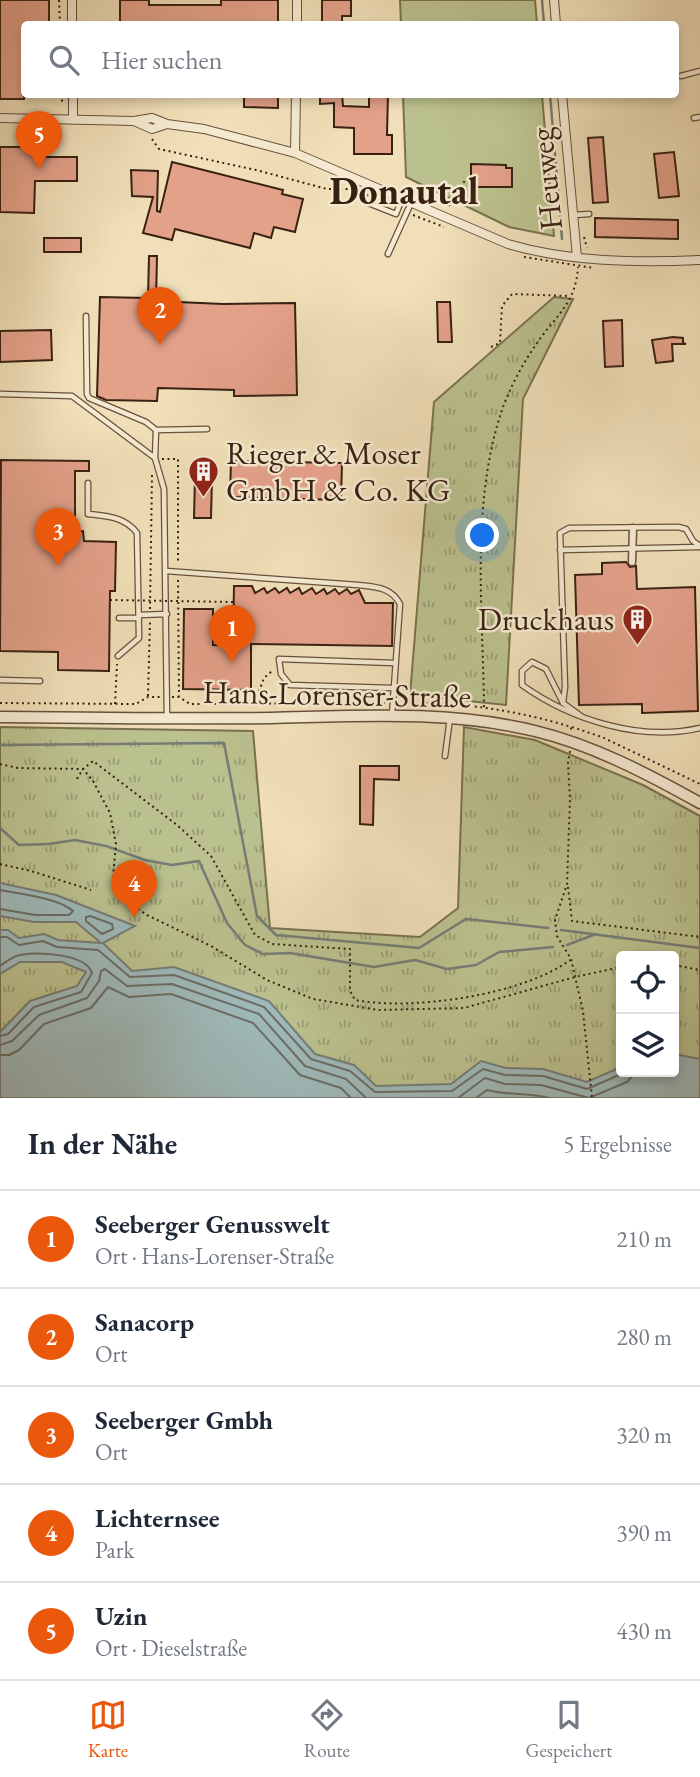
<!DOCTYPE html>
<html lang="de">
<meta charset="utf-8">
<style>
:root{--surface:#fff;--page:#f2f2f3;--text:#1f2937;--muted:#747a83;--line:#e0e1e3;--accent:#ea580c}
body{margin:0;font-family:"EB Garamond",serif;background:var(--page);color:var(--text)}
.controls{position:absolute;right:21px;bottom:21px;display:grid;overflow:hidden;border-radius:7px;box-shadow:0 4px 10px #0003}
.controls button{width:63px;height:63px;display:grid;place-items:center;padding:0;border:0;border-bottom:2px solid var(--line);background:var(--surface);color:var(--text);font:35px sans-serif}
.you{position:absolute;left:483px;top:536px;width:24px;height:24px;margin:-18px;border:5px solid #fff;border-radius:50%;background:#1a73e8;box-shadow:0 0 0 10px #1a73e833}
.badge{display:grid;place-items:center;width:46px;height:46px;border-radius:50%;background:var(--accent);color:#fff;font-size:23px;font-weight:700}
.pin{position:absolute;translate:-50% -58px;filter:drop-shadow(0 2px 4px #0008)}
.pin::after{content:'';position:absolute;top:37px;width:24px;height:21px;background:inherit;clip-path:polygon(0 0,100% 0,50% 100%)}
.list{margin:0;padding:0;list-style:none}
h2{display:flex;justify-content:space-between;align-items:center;height:91px;margin:0;padding:0 28px;font-size:30px}
h2 small{font-size:23px;font-weight:400;color:var(--muted)}
.list li{display:grid;grid-template-columns:46px 1fr auto;gap:21px;align-items:center;box-sizing:border-box;height:98px;padding:0 28px;border-top:2px solid var(--line)}
.list b{display:block;font-size:26px;white-space:nowrap}
.list p{margin:0;font-size:23px;white-space:nowrap;color:var(--muted)}
.list em{font-size:23px;font-style:normal;color:var(--muted)}
.icon{flex:none;width:38px;height:38px;fill:none;stroke:currentColor;stroke-width:2;stroke-linecap:round;stroke-linejoin:round}
.map{position:relative;flex:none;width:700px;height:1098px;overflow:hidden}
.search{position:absolute;background:var(--surface);box-shadow:0 4px 10px #0003;left:21px;right:21px;top:21px;height:77px;display:flex;align-items:center;gap:18px;box-sizing:border-box;padding:0 24px;border-radius:7px;color:var(--muted);font-size:26px}
.sheet{height:581px;background:var(--surface)}
nav{display:flex;justify-content:space-around;align-items:center;box-sizing:border-box;height:98px;border-top:2px solid var(--line);background:var(--surface);font-size:19px;color:var(--muted)}
nav a{display:grid;justify-items:center;gap:4px}
nav .on{color:var(--accent)}
.map>svg:first-child{display:block}
</style>
<div class="map">
<svg width="700" height="1098" viewBox="0 0 700 1098">
<defs>
<pattern id="park-tufts" width="24" height="20" patternUnits="userSpaceOnUse" patternTransform="scale(1.75)"><rect width="24" height="20" fill="#bbc18e"/><path d="M3 7l-1-3M5 7V3M7 7l1-3M15 17l-1-3M17 17v-4M19 17l1-3" fill="none" stroke="#999c73"/></pattern>
</defs>
<rect width="100%" height="100%" fill="#f0dfb8"/>
<filter id="stains"><feTurbulence type="fractalNoise" baseFrequency=".00286" numOctaves="4"/><feColorMatrix values="0 0 0 0 .2 0 0 0 0 .09 0 0 0 0 .02 0 0 0 .5 -.17"/></filter>
<radialGradient id="worn" r=".72"><stop offset=".6" stop-color="#630" stop-opacity="0"/><stop offset="1" stop-color="#630" stop-opacity=".3"/></radialGradient>
<!-- green -->
<path fill="#bbc18e" stroke="#7a7150" stroke-width="2" d="M400 0H535L537 24H401Z
M403 95H542L554 236 509 227 406 177Z"/>
<!-- park -->
<path fill="url(#park-tufts)" stroke="#7a7150" stroke-width="2" fill-rule="evenodd" d="M554 297 573 299 523 399 506 705 410 695 434 402Z
M0 727 253 731 270 928 420 937 458 908 464 727 535 740 643 785 700 816V1098H0ZM621 956H674V1072H621Z"/>
<!-- water -->
<path fill="#9fbaba" stroke="#767d77" stroke-width="2" d="M0 883 56 895 135 926 103 943 132 971 174 967 269 1001 315 1054 354 1065 376 1086 451 1084 481 1061 506 1068 543 1069 587 1082 621 1067V1072H674V1054L700 1059V1098H0V1032L30 1001 77 986 86 972 62 962H20L0 974V930H8L19 938 44 934 58 940 101 943 76 922H34L0 916Z"/>
<g fill="none" stroke-linecap="round" stroke-linejoin="round">
<!-- shore -->
<path stroke="#6c6e66" stroke-width="2" d="M0 890C19 893 60 899 73 911L69 915H35L0 909
M90 916 112 924 113 929 102 934 86 921V917Z
M0 937H7L19 945 43 941 57 947 98 950 130 977 174 975 264 1007 311 1059 350 1071 375 1092 452 1091 483 1069 505 1075 543 1076 587 1089 626 1072
M0 966C6 962 13 956 20 955 37 952 86 953 92 973L81 992 34 1007 8 1034 0 1036
M0 1045 12 1041 39 1015 87 998 99 981 101 971 105 969 127 986 172 984 259 1014 305 1066 346 1079 366 1098
M0 1055H9L19 1050 44 1024 91 1008 108 987 129 997 171 994 253 1023 300 1075 341 1088 351 1098
M458 1098 485 1078 505 1084 541 1085 589 1098 627 1082 636 1072
M476 1098 487 1090C508 1096 529 1092 549 1098"/>
<!-- stream -->
<path stroke="#767d77" stroke-width="2.5" d="M542 0 544 24
M550 94 562 239
M0 745 224 743 257 916 276 935 419 948 466 919 548 928
M0 828 19 845 49 844 75 840 106 846 145 860 172 865 199 861 227 923 245 945 263 954 290 953 374 967 415 960 447 969 476 965 499 952 553 947
M561 930 700 948
M567 945 596 934"/>
</g>
<!-- building -->
<path fill="#e4a18a" stroke="#392112" stroke-width="2" d="M0 0H49V24H24V99H0Z
M120 0H149V5H221V0H278V24H120Z
M322 0H351V16H342V24H322Z
M244 94H278V108L244 107Z
M320 94H342L343 106 369 107V94H388L387 135H392V154H354V128L334 127V103L320 104Z
M603 137 608 202 593 203 588 138Z
M0 147H36V157H77V181H35L34 213 0 212Z
M674 152 679 196 659 198 654 154Z
M172 162 283 190 282 194 303 199 295 232 274 227 271 238 254 233 250 248 175 229 172 240 143 233 153 197 132 196 131 170 158 171 157 211 160 212Z
M471 164 506 165V168H512V187H471Z
M595 218 678 220V239L595 237Z
M44 238H81V252H44Z
M149 256H157L156 301 223 304 295 303 297 395 234 396V390L158 388 157 401 106 400 97 396 100 297 148 298Z
M437 302H450L452 342H438Z
M622 320 623 366 605 367 603 321Z
M51 330 52 360 0 362V331Z
M673 337 683 338V343L686 344H672L673 361 656 363 652 340Z
M1 460 89 461V471H75V532L83 531 84 541 116 542 115 591H110L109 671 58 670V652L0 651Z
M231 461 342 463 341 500 230 497Z
M195 477H212L211 518H194Z
M626 562 630 567 636 566 637 589 695 587 698 711 642 713V704L579 705 575 575 602 574V563Z
M234 586H252L255 593 264 588 267 593 275 588 279 593 287 588 290 593 299 588 302 594 312 588 316 594 324 589 327 594 335 589 339 594 347 589 351 594 359 590 365 603H393L392 646 251 644V690L183 689 184 609H213V645H233Z
M360 766H399V780L374 779 373 825 360 824Z"/>
<g fill="none" stroke-linecap="round" stroke-linejoin="round">
<defs>
<path id="service" d="M681 76 700 71
M694 118 700 117
M368 203 396 214 402 199
M574 215 589 214
M388 254 411 203
M86 316 87 394 89 398 146 422 156 430 155 458 164 489 167 718
M0 394 72 396 155 458
M156 430 207 429
M88 483V514C107 516 125 517 137 533L139 638 118 656
M560 550 699 547
M166 571 358 585C376 587 391 587 400 604L392 715
M139 615 167 614
M119 618H139
M0 680 40 681
M393 688 290 685 281 674 279 659 394 663
M563 703 565 687 560 533 569 528 678 527 686 529 693 541 700 546
M581 716 563 703 546 669 532 662 522 671V685C571 720 641 742 700 728
M445 756 450 718"/>
<path id="pedestrian" d="M632 562 633 528"/>
<path id="minor" d="M72 0V24
M554 0 556 24
M297 24V0
M562 94 577 257
M0 118 134 121 152 118 167 124 204 129 295 153 508 244C569 262 637 263 700 260
M73 120V94
M134 121 152 129 167 124
M295 153 296 94"/>
<path id="tertiary" d="M0 717C90 718 180 719 271 718 359 716 448 710 535 731 593 745 648 774 700 803"/>
</defs>
<!-- service casing -->
<use href="#service" stroke="#67503c" stroke-width="7"/>
<!-- pedestrian casing -->
<use href="#pedestrian" stroke="#67503c" stroke-width="9"/>
<!-- minor casing -->
<use href="#minor" stroke="#67503c" stroke-width="10"/>
<!-- tertiary casing -->
<use href="#tertiary" stroke="#67503c" stroke-width="13"/>
<!-- path -->
<path stroke="#392112" stroke-width="2" stroke-dasharray="2 3.5" stroke-linecap="butt" d="M59 0 60 24
M62 94V103
M152 139 159 149 256 170 327 189H352L369 196
M449 206 461 185 471 175
M413 215 444 227
M584 237 587 248
M524 257 594 268
M491 347 500 343 502 306 512 294 570 296
M162 459H178V564
M178 580 179 697
M150 609 152 475
M148 696 150 621
M172 697H179L190 704 385 703
M255 702 264 678 272 671
M0 703 136 704 148 697H160
M398 703C451 700 521 711 571 727V731
M115 704 117 664
M484 707C483 611 471 509 500 416 508 390 523 363 539 340 557 315 576 302 578 267
M572 727 602 737 700 784
M570 751 568 763 570 799 567 884 555 920 557 936 571 959 583 1011 592 1098
M0 764 18 768 83 769 93 781 110 813 116 844 113 876 115 886 125 900 147 915 211 946 267 980 313 999 378 1010 464 1008 575 977 621 967
M77 779 83 769 93 761 177 825 211 856 255 935 272 944 350 949V991L355 1000C412 1011 523 995 570 960
M0 864 31 871 91 890
M568 887 572 921 700 937
M674 965 700 970"/>
<!-- service -->
<use href="#service" stroke="#f5ead1" stroke-width="4.5"/>
<!-- pedestrian -->
<use href="#pedestrian" stroke="#f5ead1" stroke-width="6"/>
<!-- minor -->
<use href="#minor" stroke="#f5ead1" stroke-width="8"/>
<!-- tertiary -->
<use href="#tertiary" stroke="#f5ead1" stroke-width="10"/>
<!-- path-bridge -->
<path stroke="#392112" stroke-width="2" stroke-dasharray="2 3.5" stroke-linecap="butt" d="M110 600 234 602"/>
</g>
<!-- icons -->
<defs>
<symbol id="building-pin" viewBox="-11 -11 22 30"><path d="M0 17L-7.5 6A9.5 9.5 0 1 1 7.5 6Z" fill="#8f2418" stroke="#f5ead1"/><path d="M-4-6H4V6H1V3H-1V6H-4ZM-2.5-4.3h1.7v1.8h-1.7ZM.8-4.3h1.7v1.8H.8ZM-2.5-1h1.7V.8h-1.7ZM.8-1h1.7V.8H.8Z" fill="#fff"/></symbol>
</defs>
<g fill-rule="evenodd">
<use href="#building-pin" x="186" y="454" width="35" height="47"/>
<use href="#building-pin" x="620" y="602" width="35" height="47"/>
</g>
<g text-anchor="middle" dominant-baseline="central" stroke-width="5" stroke-linejoin="round" paint-order="stroke">
<!-- street labels -->
<g font-size="32" fill="#392112" stroke="#f5ead1">
<text transform="translate(546 179) rotate(-96)">Heuweg</text>
<text transform="translate(337 694) rotate(1)">Hans-Lorenser-Straße</text>
</g>
<!-- poi labels -->
<g font-size="32" fill="#392112" stroke="#f5ead1" text-anchor="start">
<text x="226" y="453">Rieger &amp; Moser<tspan x="226" dy="37">GmbH &amp; Co. KG</tspan></text>
<text x="614" y="619" text-anchor="end">Druckhaus</text>
</g>
<!-- district labels -->
<g font-size="38" font-weight="bold" fill="#392112" stroke="#f5ead1">
<text x="404" y="190">Donautal</text>
</g>
</g>
<rect width="100%" height="100%" filter="url(#stains)"/>
<rect width="100%" height="100%" fill="url(#worn)"/>
</svg>
<div class="controls">
<button><svg class="icon" aria-label="locate" viewBox="0 0 24 24"><circle cx="12" cy="12" r="6"/><path d="M12 2v4M12 18v4M2 12h4M18 12h4"/></svg></button>
<button><svg class="icon" aria-label="layers" viewBox="0 0 24 24"><path d="M12 4l9 5-9 5-9-5zM3 14l9 5 9-5"/></svg></button>
</div>
<div class="you"></div>
<div class="pin badge" style="left:232px;top:663px">1</div>
<div class="pin badge" style="left:160px;top:345px">2</div>
<div class="pin badge" style="left:58px;top:566px">3</div>
<div class="pin badge" style="left:134px;top:918px">4</div>
<div class="pin badge" style="left:39px;top:169px">5</div>
<div class="search"><svg class="icon" aria-label="search" viewBox="0 0 24 24"><circle cx="10" cy="10" r="6"/><path d="M15 15l6 6"/></svg>Hier suchen</div>
</div>
<section class="sheet">
<h2>In der Nähe<small>5 Ergebnisse</small></h2>
<ul class="list">
<li><span class="badge">1</span><div><b>Seeberger Genusswelt</b><p>Ort · Hans-Lorenser-Straße</p></div><em>210 m</em></li>
<li><span class="badge">2</span><div><b>Sanacorp</b><p>Ort</p></div><em>280 m</em></li>
<li><span class="badge">3</span><div><b>Seeberger Gmbh</b><p>Ort</p></div><em>320 m</em></li>
<li><span class="badge">4</span><div><b>Lichternsee</b><p>Park</p></div><em>390 m</em></li>
<li><span class="badge">5</span><div><b>Uzin</b><p>Ort · Dieselstraße</p></div><em>430 m</em></li>
</ul>
</section>
<nav>
<a class="on"><svg class="icon" aria-label="map" viewBox="0 0 24 24"><path d="M3 6l6-2 6 2 6-2v14l-6 2-6-2-6 2zM9 4v14M15 6v14"/></svg>Karte</a>
<a><svg class="icon" aria-label="directions" viewBox="0 0 24 24"><path d="M12 3l9 9-9 9-9-9zM9 14v-3h6M13 9l2 2-2 2"/></svg>Route</a>
<a><svg class="icon" aria-label="saved" viewBox="0 0 24 24"><path d="M7 4h10v16l-5-4-5 4z"/></svg>Gespeichert</a>
</nav>
